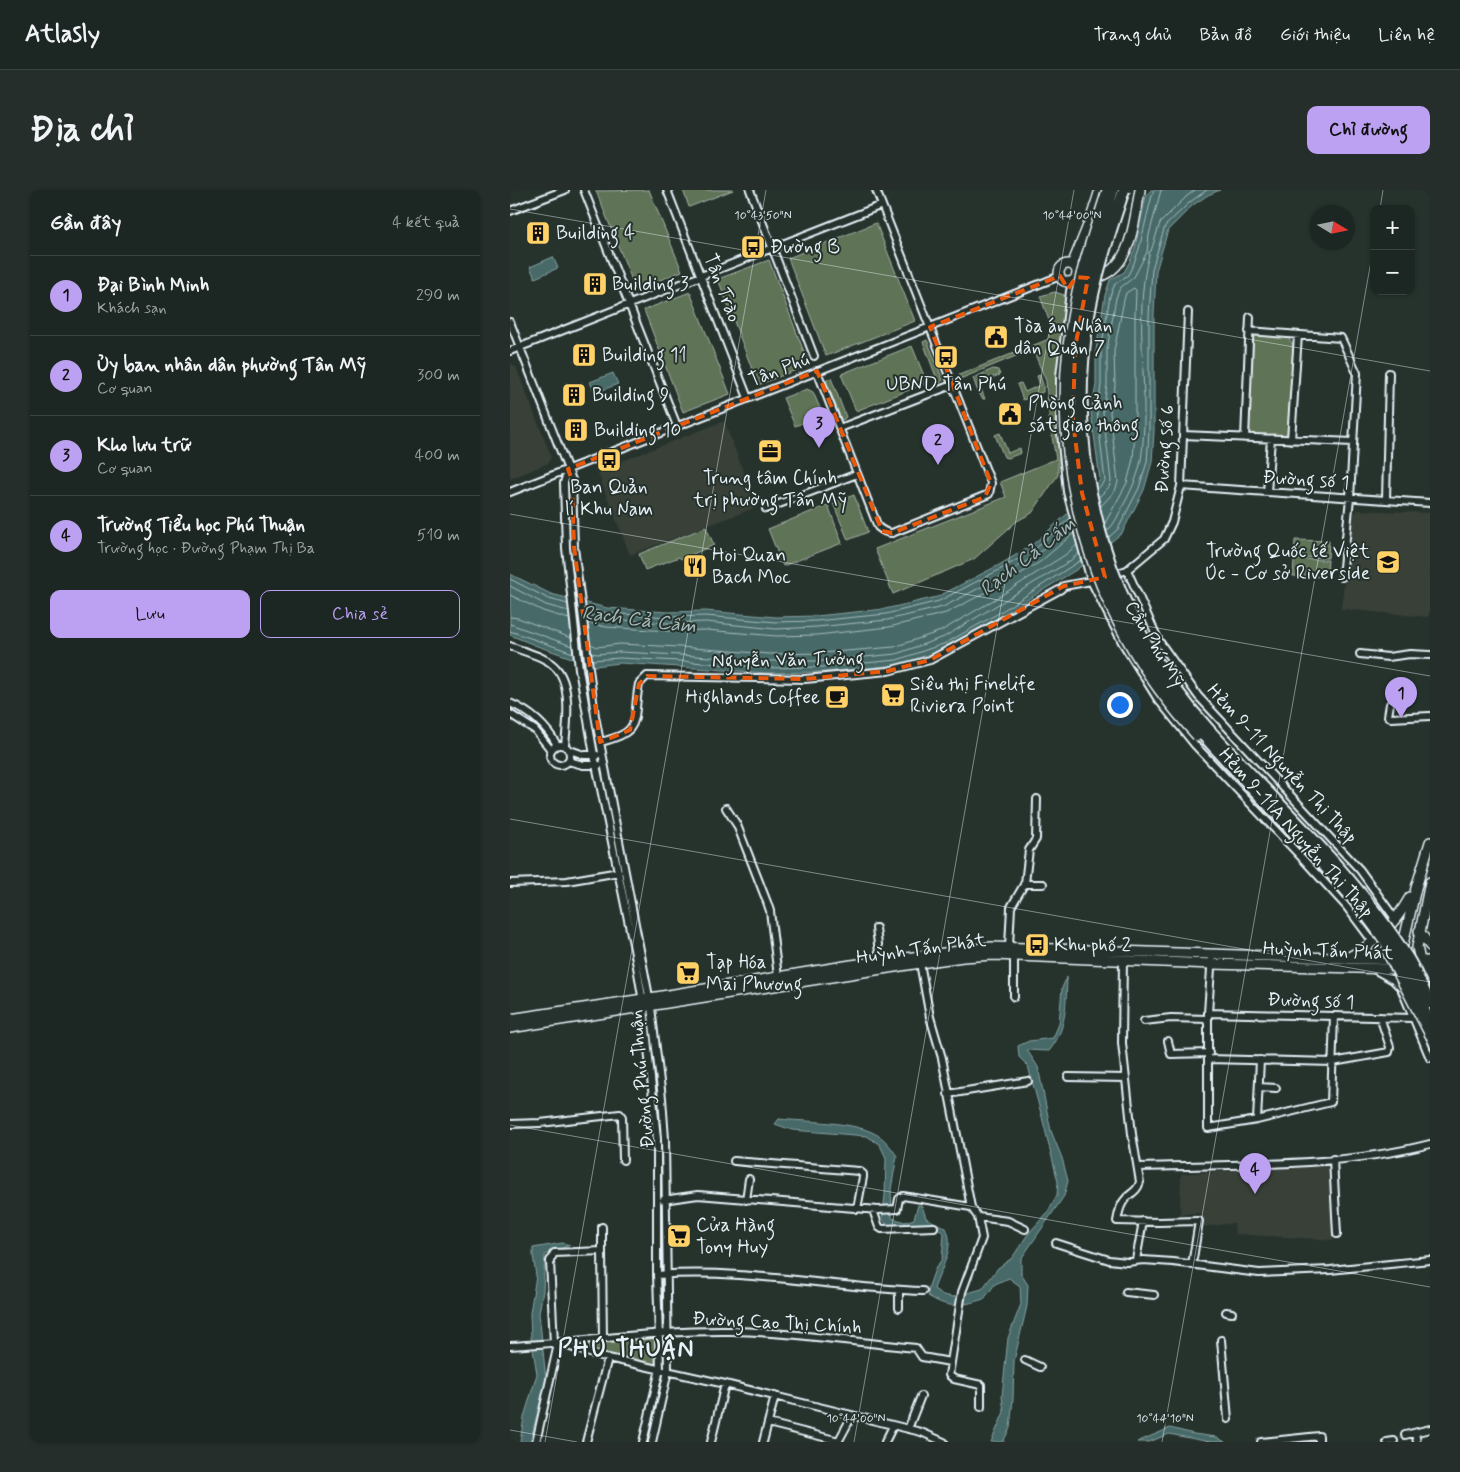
<!DOCTYPE html>
<html lang="vi">
<meta charset="utf-8">
<style>
:root{--surface:#1c2622;--page:#252e2a;--text:#f1f3f6;--muted:#a0a5a5;--line:#3a4340;--accent:#bca0f2}
body{margin:0;font-family:Mynerve,sans-serif;background:var(--page);color:var(--text)}
.controls{position:absolute;right:15px;top:15px;display:grid;overflow:hidden;border-radius:10px;box-shadow:0 1px 4px #0004}
.controls button{width:45px;height:45px;display:grid;place-items:center;padding:0;border:0;border-bottom:1px solid var(--line);background:var(--surface);color:var(--text);font:25px sans-serif}
.compass{position:absolute;left:800px;top:15px;width:45px;height:45px;border-radius:50%;background:var(--surface);box-shadow:0 1px 4px #0004;rotate:100deg}
.you{position:absolute;left:609px;top:514px;width:18px;height:18px;margin:-12px;border:4px solid #fff;border-radius:50%;background:#1a73e8;box-shadow:0 0 0 8px #1a73e833}
.badge{display:grid;place-items:center;width:32px;height:32px;border-radius:50%;background:var(--accent);color:#111;font-size:16px;font-weight:700}
.pin{position:absolute;translate:-50% -41px;filter:drop-shadow(0 1px 2px #0008)}
.pin::after{content:'';position:absolute;top:26px;width:18px;height:15px;background:inherit;clip-path:polygon(0 0,100% 0,50% 100%)}
.list{margin:0;padding:0;list-style:none}
h2{display:flex;justify-content:space-between;align-items:center;height:65px;margin:0;padding:0 20px;font-size:21px}
h2 small{font-size:16px;font-weight:400;color:var(--muted)}
.list li{display:grid;grid-template-columns:32px 1fr auto;gap:15px;align-items:center;box-sizing:border-box;height:80px;padding:0 20px;border-top:1px solid var(--line)}
.list b{display:block;font-size:19px;white-space:nowrap}
.list p{margin:0;font-size:16px;white-space:nowrap;color:var(--muted)}
.list em{font-size:16px;font-style:normal;color:var(--muted)}
.actions{display:flex;gap:10px;padding:15px 20px}
.actions a{flex:1;padding:11px 0;border:1px solid var(--accent);border-radius:10px;text-align:center;font-size:18px;color:var(--accent)}
.actions .main{background:var(--accent);color:#111}
.map{position:relative;flex:none;width:920px;height:1252px;overflow:hidden;border-radius:10px}
header{display:flex;align-items:center;gap:30px;box-sizing:border-box;height:70px;padding:0 25px;background:var(--surface);border-bottom:1px solid var(--line)}
header strong{font-size:24px}
nav{display:flex;gap:28px;margin-inline-start:auto;font-size:18px}
.intro{display:flex;align-items:center;justify-content:space-between;box-sizing:border-box;height:120px;padding:0 30px}
h1{margin:0;font-size:35px}
.button{padding:12px 22px;border-radius:10px;background:var(--accent);color:#111;font-size:18px;font-weight:700}
main{display:flex;gap:30px;padding:0 30px}
aside{flex:1;background:var(--surface);border-radius:10px;box-shadow:0 1px 4px #0004}
.map>svg:first-child{display:block}
</style>
<header>
<strong>Atlasly</strong>
<nav><a>Trang chủ</a><a>Bản đồ</a><a>Giới thiệu</a><a>Liên hệ</a></nav>
</header>
<div class="intro"><h1>Địa chỉ</h1><a class="button">Chỉ đường</a></div>
<main>
<aside>
<h2>Gần đây<small>4 kết quả</small></h2>
<ul class="list">
<li><span class="badge">1</span><div><b>Đại Bình Minh</b><p>Khách sạn</p></div><em>290 m</em></li>
<li><span class="badge">2</span><div><b>Ủy ban nhân dân phường Tân Mỹ</b><p>Cơ quan</p></div><em>300 m</em></li>
<li><span class="badge">3</span><div><b>Kho lưu trữ</b><p>Cơ quan</p></div><em>400 m</em></li>
<li><span class="badge">4</span><div><b>Trường Tiểu học Phú Thuận</b><p>Trường học · Đường Phạm Thị Ba</p></div><em>510 m</em></li>
</ul>
<div class="actions"><a class="main">Lưu</a><a>Chia sẻ</a></div>
</aside>
<div class="map">
<svg width="920" height="1252" viewBox="0 0 920 1252">
<rect width="100%" height="100%" fill="#26332d"/>
<filter id="ink" filterUnits="userSpaceOnUse"><feTurbulence type="fractalNoise" baseFrequency=".02" numOctaves="2"/><feDisplacementMap in="SourceGraphic" scale="10" xChannelSelector="R" yChannelSelector="G"/><feConvolveMatrix kernelMatrix="1 2 1 2 8 2 1 2 1" color-interpolation-filters="sRGB"/></filter>
<g filter="url(#ink)">
<!-- built -->
<path fill="#393f38" d="M0 173 6 177 41 266 39 273 0 289Z
M214 231 247 317 120 365 87 281Z
M848 320 920 323V420L918 427 831 419 842 326Z
M814 974 819 978 823 1050 725 1044 724 1033 692 1037 691 1023 670 1024 671 984Z"/>
<!-- green -->
<path fill="#5f7357" stroke="#a4b2a8" d="M139 0 172 81 126 100 86 1Z
M173 0H223L179 17Z
M366 33 405 131 316 166 278 68Z
M259 70 299 175 248 195 208 89Z
M180 102 220 204 173 222 134 120Z
M545 102 554 105 555 113 547 185 550 268 548 269V285L522 323 507 331 464 369 383 404 365 359 496 307 490 292 546 269 539 230 536 191 524 162 518 161 450 189 449 185 539 149 540 133 530 106Z
M748 145 777 147 783 154 778 242 772 247 742 246 737 242 742 148Z
M417 150 433 190 430 193 428 192 413 152Z
M402 156 417 193 346 221 331 184Z
M483 179 488 180 490 185 468 192 475 209H473L468 202 463 188Z
M530 185 533 195V202L513 210 507 194 511 193 515 202 530 195 527 186Z
M321 188 336 227 333 230 331 229 316 190Z
M297 199 303 202 313 225 285 236 273 208Z
M490 243 498 263 510 258 511 263 498 268 494 267 485 245Z
M344 305 358 342 338 350 323 313Z
M318 315 332 353 273 376 258 339Z
M196 337 204 355 171 369 169 367 135 380 129 364Z
M785 350 819 351 818 368 784 367Z
M784 369 818 370 817 387 783 386Z
M145 1147H147L148 1174 143 1175 77 1160 68 1157 67 1155 70 1153Z"/>
<!-- water -->
<path fill="#466a68" stroke="#87a0a2" d="M641 0H710L698 5 683 15 658 40 646 81 644 125V242L642 272 634 300 612 343 566 380 438 458 388 475 313 482 258 483 110 473 85 476 27 456 0 445V384L41 404 97 418 158 422 196 421 266 427 306 426 375 419 427 407 489 375 521 356 556 325 590 290 581 222 586 195V160L595 105 600 90 614 82 620 71 625 58 636 6Z
M43 67 48 78 25 88 20 77Z
M103 183 108 194 85 203 80 192Z
M557 787C556 813 557 840 539 861L517 860 528 877 541 941 552 968 558 991 554 1006 511 1069V1084L518 1095 517 1116 504 1171 503 1209 500 1238 493 1252H481L494 1222 492 1206 498 1148 511 1114 510 1096 499 1088 485 1094 474 1109C449 1116 441 1120 418 1106L419 1096 425 1079 432 1069 434 1043C413 1029 403 1037 380 1038L372 1029 375 1006 376 968 370 955 357 946 282 940 265 934 269 929C296 932 347 931 369 946 377 951 382 959 387 966L381 999 382 1028 395 1032 404 1029 408 1015 412 1016 416 1028 436 1038C446 1057 430 1080 424 1099L433 1105 443 1107 472 1099 488 1078 502 1068 518 1044 537 1023 547 1005 548 992 532 927 518 876 509 867 508 856 519 851 543 848 549 834 552 798Z
M53 1053 60 1055C52 1059 43 1060 35 1065L33 1101 29 1123 36 1189 20 1252H10L14 1227 27 1184 21 1147 20 1123 26 1086 23 1065V1058Z
M660 1238 684 1244 706 1247 715 1252H700L659 1244 639 1252H627Z"/>
<g fill="none" stroke-linecap="round" stroke-linejoin="round">
<!-- shore -->
<path stroke="#a7bbbe" stroke-width="1" d="M587 300 595 291 587 222 591 195V160L600 106 605 94 618 85 624 73 629 59 641 9 644 0
M589 307 599 297 601 291 593 222 597 195V160L606 108 610 98 624 87 637 62 639 45 651 0
M591 316 605 301 608 292 600 222 605 196 604 161 614 110 616 103 624 98 626 100 625 124V242L623 269 617 293 595 333
M597 341C605 334 608 325 613 316 621 301 628 286 631 270 641 205 622 127 639 65V62L641 61 650 33 676 7 685 0
M598 348 608 339 629 298 637 272 639 242V125L642 79 655 36 680 12 697 0
M0 389 39 409 58 414
M0 396 36 415 58 421
M0 405 33 421 59 429
M76 418 96 423 158 427 196 426 266 432 306 431 376 424 429 411 491 379 524 360 560 328
M77 425 96 429 157 433 196 432 266 439 307 437 377 430 433 417 494 385 527 365 561 335
M0 427 8 428 61 448
M78 433 96 437 157 441 196 440 266 446 307 445 379 437 436 423 498 391 530 372 564 343
M0 434 62 456
M0 441 63 463
M81 454 87 457 110 454 170 457 259 464 312 463 384 457 431 441 482 411 555 365 567 355
M82 463 87 464 110 462 170 465 259 471H313L386 464 434 447 560 371 569 363
M82 470 110 468 169 471 259 478 313 477 387 470 436 453 489 423 571 370"/>
<defs>
<path id="minor" d="M74 0 167 236
M157 0 238 208
M240 0 304 166
M0 21 55 0
M563 90 560 101 550 186V233L557 302 581 391 612 452 647 508 685 555 793 669 836 716 863 752
M0 132 62 290 64 357 85 526 141 817 152 908 155 949 158 1181 142 1252
M739 141 831 148 847 183 840 308 832 387
M0 161 372 15
M307 181 368 337C373 341 376 343 382 343L479 304 481 293 366 0
M330 238 442 195
M673 245 843 252
M735 248 740 127
M781 250 788 145
M58 279 54 293 56 358 69 479 84 565 124 759 134 818 147 949V1085L150 1179 133 1252
M671 296 920 313
M0 302 550 86
M757 302 761 249
M876 310 879 183
M256 319 347 284
M617 380 649 451 688 506 850 680 886 730
M602 385 617 380 654 349 662 332 671 296 678 122
M0 456C14 462 36 466 46 478 62 495 57 534 55 555
M850 464 878 467 900 464 920 465
M0 513C21 522 36 535 47 555
M880 514 878 526 881 528 920 526
M0 524 25 540 41 560
M90 552C134 542 122 530 129 494L137 486 295 489 378 481 420 470 551 399 554 396 581 391 593 388
M40 565a10 10 0 1 1 20 0a10 10 0 1 1-20 0Z
M60 560 74 565H87
M58 571 73 575H89
M216 618 227 635 257 712 260 721 268 787
M0 693 57 691 109 682
M514 694H533
M366 738 370 771
M499 756 501 717 515 693 519 660 526 649 527 609
M702 764 698 823V938L747 930 821 912 824 826
M504 765V807
M613 769 612 853 622 944 630 992C627 1001 623 1002 617 1007 610 1014 609 1022 607 1031L649 1032 689 1031 682 1075
M410 773 420 827 432 868 461 1017 468 1027 472 1048 452 1102 439 1185 444 1189 471 1195V1217
M865 780 883 790 891 798
M913 780 920 791
M890 791 891 798 920 868
M698 823 903 828
M634 831 661 828 698 829
M658 851 661 864 699 863
M699 869 823 872 879 862 880 857 870 827
M558 887 616 888
M749 897 766 898
M438 904 518 891
M747 930 750 870
M0 934 30 933 110 924 112 927 113 970
M823 969 827 1044
M224 971 349 981 353 984V987L347 1019
M628 977C723 974 828 978 920 954
M153 1010 188 1005 368 1020 387 1019 389 1009 393 1006 461 1017
M236 1010 239 989
M363 1020 369 1037 372 1039 424 1037
M468 1027 498 1031 515 1039
M546 1053 599 1070 617 1072 633 1070 663 1072 749 1083 820 1080 920 1070
M92 1061V1037
M626 1070 633 1031
M147 1085C236 1078 324 1098 413 1101
M616 1102 644 1105
M389 1118V1100
M716 1122 722 1123
M711 1150 718 1229
M44 1154 40 1071 44 1063 92 1061 93 1149
M52 1154 69 1160 98 1168 215 1194 411 1242 434 1252
M0 1156C73 1152 147 1140 220 1141 282 1142 344 1152 406 1158L412 1167 440 1172
M515 1170 530 1177
M258 1233 329 1251
M398 1239 411 1206
M905 1243 907 1252
M895 1245 920 1239
M26 1252 48 1154
M76 1252 98 1168
M201 1252 215 1194
M253 1252 265 1206
M328 1252 342 1226
M375 1252 383 1236
M751 1252 809 1246V1252
M877 1252 884 1251"/>
<path id="major" d="M549 83a9 9 0 1 1 18 0a9 9 0 1 1-18 0Z
M562 75 581 28 590 0
M583 88C622 82 624 30 630 0
M909 741 920 756
M891 763 906 698 920 652
M837 768C867 753 884 735 900 707
M911 775 907 757 920 692
M0 829 140 808 341 775 481 757 920 771
M0 838 410 773 453 767 483 765 702 774 920 780"/>
</defs>
<!-- minor casing -->
<use href="#minor" stroke="#e8f1f8" stroke-width="10"/>
<!-- major casing -->
<use href="#major" stroke="#e8f1f8" stroke-width="12"/>
<!-- minor -->
<use href="#minor" stroke="#26332d" stroke-width="6"/>
<!-- major -->
<use href="#major" stroke="#26332d" stroke-width="9"/>
<defs>
<path id="major-bridge" d="M597 0C587 33 574 68 567 102 532 261 576 426 687 546
M876 760 920 845"/>
<path id="highway-bridge" d="M603 0C590 47 574 95 567 144 550 259 579 385 643 482 677 532 721 575 762 619 823 685 887 749 920 834
M614 0C600 43 585 86 578 131 554 278 600 432 701 542 767 614 845 684 897 767 906 781 912 797 920 813"/>
</defs>
<!-- major-bridge casing -->
<use href="#major-bridge" stroke="#e8f1f8" stroke-width="12" stroke-linecap="butt"/>
<!-- highway-bridge casing -->
<use href="#highway-bridge" stroke="#e8f1f8" stroke-width="14" stroke-linecap="butt"/>
<!-- major-bridge -->
<use href="#major-bridge" stroke="#26332d" stroke-width="9"/>
<!-- highway-bridge -->
<use href="#highway-bridge" stroke="#26332d" stroke-width="10"/>
</g>
</g>
<!-- marked area -->
<path fill="none" stroke="#e8590c" stroke-width="4" stroke-dasharray="10 6" stroke-linejoin="round" d="M550 86 558 99 566 87 578 88 565 158 563 231 572 303 595 387 554 396 420 470 378 481 295 489 137 486 129 494 120 540 90 552 64 357 62 290 58 279 307 181 372 341 382 343 475 307 481 293 420 137Z"/>
<!-- ticks -->
<path fill="none" stroke="#e8f1f8" stroke-width="1" stroke-opacity="0.45" d="M0 19 920 181M870 19 873 0M0 324 920 486M0 629 920 792M0 935 920 1097M0 1240 67 1252M35 1252 256 0M344 1252 564 0M652 1252 864 54"/>
<!-- icons -->
<defs>
<symbol id="building-square" viewBox="-11 -11 22 22"><rect x="-9" y="-9" width="18" height="18" rx="4" fill="#ffd166" stroke="#26332d"/><path d="M-4-6H4V6H1V3H-1V6H-4ZM-2.5-4.3h1.7v1.8h-1.7ZM.8-4.3h1.7v1.8H.8ZM-2.5-1h1.7V.8h-1.7ZM.8-1h1.7V.8H.8Z" fill="#111"/></symbol>
<symbol id="bus-square" viewBox="-11 -11 22 22"><rect x="-9" y="-9" width="18" height="18" rx="4" fill="#ffd166" stroke="#26332d"/><path d="M-5-6H5V4H4V6H2V4H-2V6H-4V4H-5ZM-3.5-4V0h7V-4ZM-3.5 1.2v1.5H-2V1.2ZM2 1.2v1.5H3.5V1.2Z" fill="#111"/></symbol>
<symbol id="civic-square" viewBox="-11 -11 22 22"><rect x="-9" y="-9" width="18" height="18" rx="4" fill="#ffd166" stroke="#26332d"/><path d="M-.6-6.5H3V-4.5H.6V-3L4-1V1h2V6H-6V1h2V-1L-.6-3ZM-1.2 2.5V6h2.4V2.5Z" fill="#111"/></symbol>
<symbol id="office-square" viewBox="-11 -11 22 22"><rect x="-9" y="-9" width="18" height="18" rx="4" fill="#ffd166" stroke="#26332d"/><path d="M-6-3h4V-5.5h4V-3h4V5H-6ZM-1-4.5V-3h2v-1.5ZM-6 0V1H6V0Z" fill="#111"/></symbol>
<symbol id="school-square" viewBox="-11 -11 22 22"><rect x="-9" y="-9" width="18" height="18" rx="4" fill="#ffd166" stroke="#26332d"/><path d="M0-5L7-2L0 1L-7-2ZM-4 1L0 2.5L4 1V4Q0 6-4 4Z" fill="#111"/></symbol>
<symbol id="restaurant-square" viewBox="-11 -11 22 22"><rect x="-9" y="-9" width="18" height="18" rx="4" fill="#ffd166" stroke="#26332d"/><path d="M-5-6h1v4h1v-4h1v4h1v-4h1v5L-1.5 .5V6h-2V.5L-5-1ZM5-6V6H3V1.5H1.5Q1.5-4 5-6Z" fill="#111"/></symbol>
<symbol id="supermarket-square" viewBox="-11 -11 22 22"><rect x="-9" y="-9" width="18" height="18" rx="4" fill="#ffd166" stroke="#26332d"/><path d="M-6-5.5h2.5l.6 2H6L4.5 2H-2.5L-4.4-4H-6ZM-1.5 3.2a1.3 1.3 0 1 0 .1 0ZM3 3.2a1.3 1.3 0 1 0 .1 0Z" fill="#111"/></symbol>
<symbol id="cafe-square" viewBox="-11 -11 22 22"><rect x="-9" y="-9" width="18" height="18" rx="4" fill="#ffd166" stroke="#26332d"/><path d="M-5.5-4.5H6V0H3Q3 3.5 0 3.5H-2.5Q-5.5 3.5-5.5 0ZM3-3.2v2h1.7v-2ZM-6 4.5H4V6H-6Z" fill="#111"/></symbol>
</defs>
<g fill-rule="evenodd">
<use href="#building-square" x="14" y="29" width="28" height="28"/>
<use href="#bus-square" x="229" y="43" width="28" height="28"/>
<use href="#building-square" x="71" y="80" width="28" height="28"/>
<use href="#civic-square" x="472" y="133" width="28" height="28"/>
<use href="#building-square" x="60" y="151" width="28" height="28"/>
<use href="#bus-square" x="422" y="153" width="28" height="28"/>
<use href="#building-square" x="50" y="191" width="28" height="28"/>
<use href="#civic-square" x="486" y="210" width="28" height="28"/>
<use href="#building-square" x="52" y="226" width="28" height="28"/>
<use href="#office-square" x="246" y="247" width="28" height="28"/>
<use href="#bus-square" x="85" y="256" width="28" height="28"/>
<use href="#school-square" x="864" y="358" width="28" height="28"/>
<use href="#restaurant-square" x="171" y="362" width="28" height="28"/>
<use href="#supermarket-square" x="369" y="491" width="28" height="28"/>
<use href="#cafe-square" x="313" y="493" width="28" height="28"/>
<use href="#bus-square" x="513" y="741" width="28" height="28"/>
<use href="#supermarket-square" x="164" y="769" width="28" height="28"/>
<use href="#supermarket-square" x="155" y="1032" width="28" height="28"/>
</g>
<g text-anchor="middle" dominant-baseline="central" stroke-width="4" stroke-linejoin="round" paint-order="stroke">
<!-- poi labels -->
<g font-size="19" fill="#e8f1f8" stroke="#26332d" text-anchor="start">
<text x="46" y="43">Building 4</text>
<text x="260" y="57">Đường B</text>
<text x="102" y="94">Building 3</text>
<text x="504" y="136">Tòa án Nhân<tspan x="504" dy="22">dân Quận 7</tspan></text>
<text x="92" y="165">Building 11</text>
<text x="436" y="194" text-anchor="middle">UBND Tân Phú</text>
<text x="82" y="205">Building 9</text>
<text x="518" y="213">Phòng Cảnh<tspan x="518" dy="22">sát giao thông</tspan></text>
<text x="84" y="240">Building 10</text>
<text x="260" y="288" text-anchor="middle">Trung tâm Chính<tspan x="260" dy="22">trị phường Tân Mỹ</tspan></text>
<text x="99" y="297" text-anchor="middle">Ban Quản<tspan x="99" dy="22">lí Khu Nam</tspan></text>
<text x="860" y="361" text-anchor="end">Trường Quốc tế Việt<tspan x="860" dy="22">Úc - Cơ sở Riverside</tspan></text>
<text x="202" y="365">Hoi Quan<tspan x="202" dy="22">Bach Moc</tspan></text>
<text x="400" y="494">Siêu thị Finelife<tspan x="400" dy="22">Riviera Point</tspan></text>
<text x="310" y="507" text-anchor="end">Highlands Coffee</text>
<text x="544" y="755">Khu phố 2</text>
<text x="196" y="772">Tạp Hóa<tspan x="196" dy="22">Mai Phương</tspan></text>
<text x="186" y="1035">Cửa Hàng<tspan x="186" dy="22">Tony Huy</tspan></text>
</g>
<!-- street labels -->
<g font-size="19" fill="#e8f1f8" stroke="#26332d">
<text transform="translate(212 98) rotate(69)">Tân Trào</text>
<text transform="translate(269 180) rotate(-21)">Tân Phú</text>
<text transform="translate(655 259) rotate(-86)">Đường số 6</text>
<text transform="translate(796 290) rotate(4)">Đường số 1</text>
<text transform="translate(644 454) rotate(59)">Cầu Phú Mỹ</text>
<text transform="translate(278 470) rotate(-1)">Nguyễn Văn Tưởng</text>
<text transform="translate(772 574) rotate(47)">Hẻm 9-11 Nguyễn Thị Thập</text>
<text transform="translate(786 643) rotate(48)">Hẻm 9-11A Nguyễn Thị Thập</text>
<text transform="translate(411 759) rotate(-8)">Huỳnh Tấn Phát</text>
<text transform="translate(818 761) rotate(2)">Huỳnh Tấn Phát</text>
<text transform="translate(801 811) rotate(2)">Đường số 1</text>
<text transform="translate(132 889) rotate(-95)">Đường Phú Thuận</text>
<text transform="translate(267 1133) rotate(3)">Đường Cao Thị Chính</text>
</g>
<!-- water labels -->
<g font-size="20" font-style="italic" fill="#a7bbbe" stroke="#26332d">
<text transform="translate(518 367) rotate(-38)">Rạch Cả Cấm</text>
<text transform="translate(129 430) rotate(7)">Rạch Cả Cấm</text>
</g>
<!-- district labels -->
<g font-size="24" font-weight="bold" letter-spacing="1" fill="#e8f1f8" stroke="#26332d">
<text x="116" y="1159">PHÚ THUẬN</text>
</g>
</g>
<g font-size="12" text-anchor="middle" fill="#e8f1f8" stroke="#26332d" stroke-width="4" stroke-linejoin="round" paint-order="stroke">
<text x="253" y="29">10°43'50"N</text>
<text x="562" y="29">10°44'00"N</text>
<text x="346" y="1232">10°44'00"N</text>
<text x="655" y="1232">10°44'10"N</text>
</g>
</svg>
<div class="controls">
<button>+</button>
<button>−</button>
</div>
<svg class="compass" viewBox="-18 -18 36 36"><path d="M0-13l5 13h-10z" fill="#e53935"/><path d="M0 13l5-13h-10z" fill="#a0a5a5"/></svg>
<div class="you"></div>
<div class="pin badge" style="left:891px;top:528px">1</div>
<div class="pin badge" style="left:428px;top:275px">2</div>
<div class="pin badge" style="left:309px;top:258px">3</div>
<div class="pin badge" style="left:745px;top:1004px">4</div>
</div>
</main>
